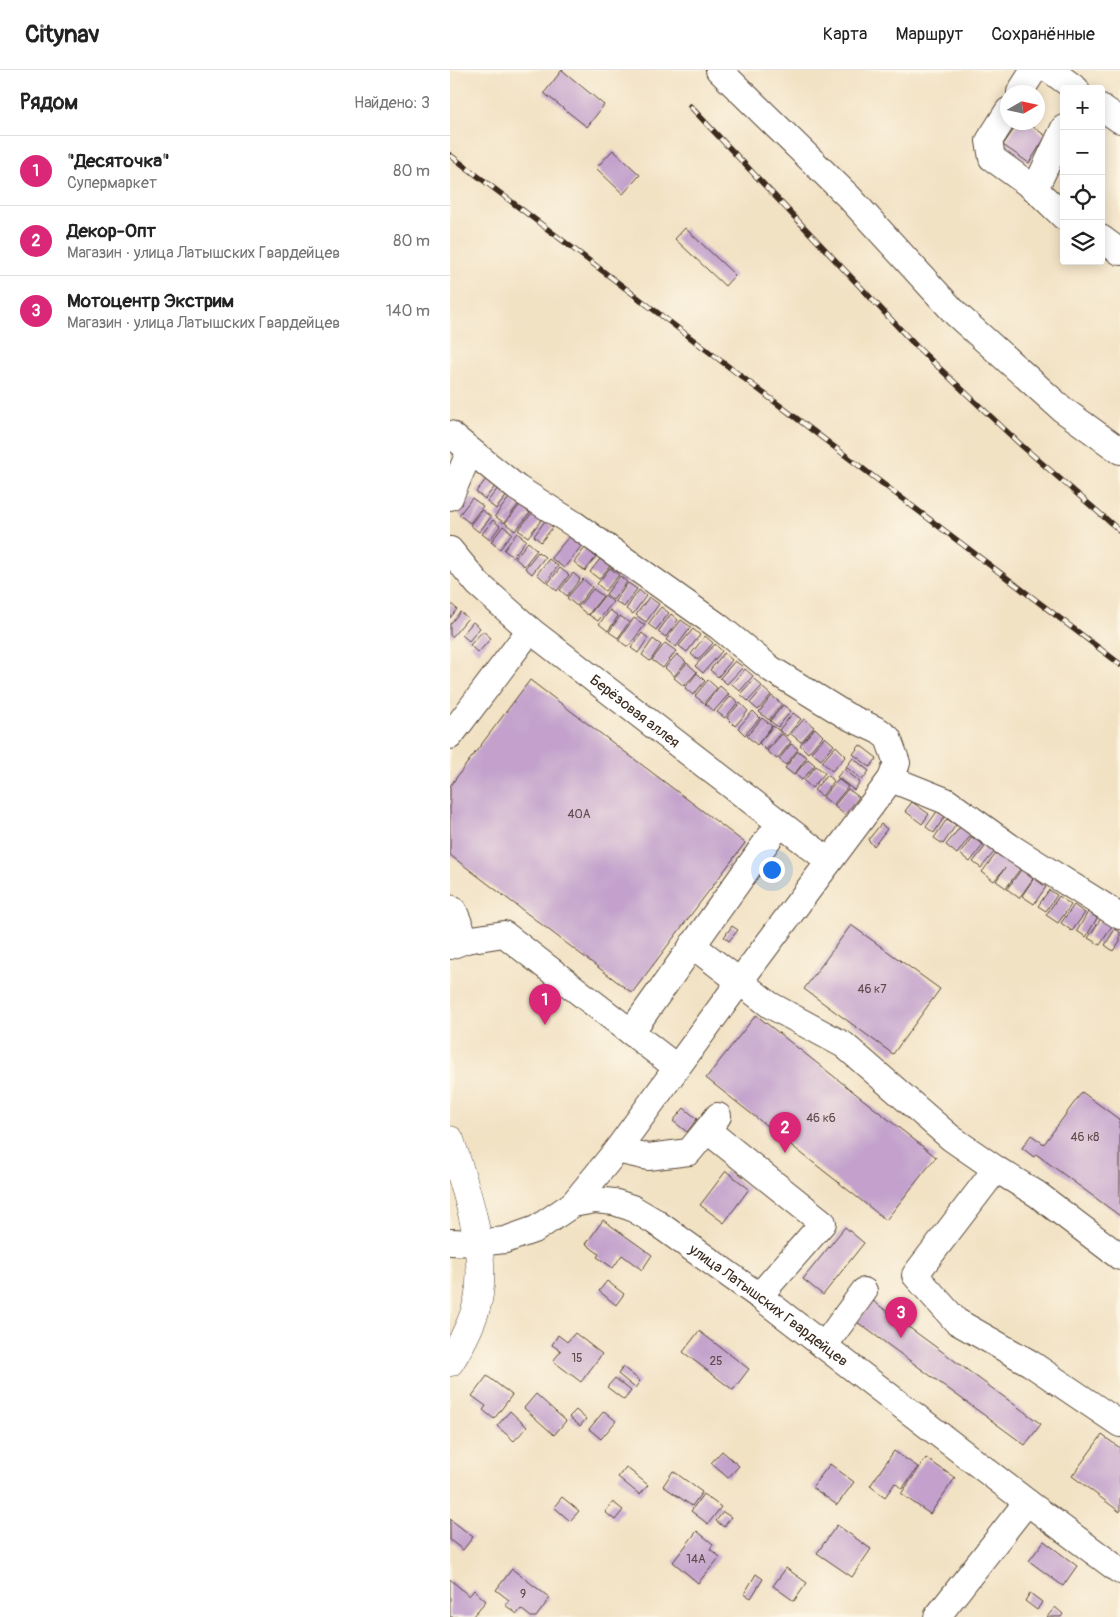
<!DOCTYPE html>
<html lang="ru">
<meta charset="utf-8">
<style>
:root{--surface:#fff;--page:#f6f6f6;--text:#222;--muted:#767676;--line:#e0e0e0;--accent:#db2777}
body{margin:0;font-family:Pangolin,sans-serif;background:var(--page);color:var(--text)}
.controls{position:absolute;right:15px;top:15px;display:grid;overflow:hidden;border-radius:5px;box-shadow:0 2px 12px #0003}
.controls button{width:45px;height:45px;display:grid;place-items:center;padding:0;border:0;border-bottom:1px solid var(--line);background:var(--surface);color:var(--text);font:25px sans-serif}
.compass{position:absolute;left:550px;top:15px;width:45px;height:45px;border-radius:50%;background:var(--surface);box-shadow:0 2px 12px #0003;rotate:81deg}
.you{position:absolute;left:321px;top:799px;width:18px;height:18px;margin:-12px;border:4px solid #fff;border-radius:50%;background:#1a73e8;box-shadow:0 0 0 8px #1a73e833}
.badge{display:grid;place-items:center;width:32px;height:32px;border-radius:50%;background:var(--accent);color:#fff;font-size:16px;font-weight:700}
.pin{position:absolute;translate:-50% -41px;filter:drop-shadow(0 1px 2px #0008)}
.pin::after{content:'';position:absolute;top:26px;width:18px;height:15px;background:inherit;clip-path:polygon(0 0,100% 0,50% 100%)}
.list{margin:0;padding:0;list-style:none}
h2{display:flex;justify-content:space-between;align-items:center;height:65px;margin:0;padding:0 20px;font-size:21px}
h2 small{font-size:16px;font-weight:400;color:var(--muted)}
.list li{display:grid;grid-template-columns:32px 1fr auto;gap:15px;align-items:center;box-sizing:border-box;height:70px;padding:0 20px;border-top:1px solid var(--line)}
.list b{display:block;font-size:19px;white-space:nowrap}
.list p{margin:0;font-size:16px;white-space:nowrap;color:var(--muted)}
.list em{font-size:16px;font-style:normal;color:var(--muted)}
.icon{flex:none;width:28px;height:28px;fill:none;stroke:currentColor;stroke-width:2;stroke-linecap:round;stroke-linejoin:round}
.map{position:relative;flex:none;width:670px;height:1547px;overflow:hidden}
header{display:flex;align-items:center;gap:30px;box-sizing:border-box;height:70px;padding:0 25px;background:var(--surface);border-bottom:1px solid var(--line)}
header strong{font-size:24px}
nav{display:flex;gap:28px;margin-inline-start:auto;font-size:18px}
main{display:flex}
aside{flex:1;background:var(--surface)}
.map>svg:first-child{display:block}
</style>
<header>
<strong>Citynav</strong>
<nav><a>Карта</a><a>Маршрут</a><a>Сохранённые</a></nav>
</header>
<main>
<aside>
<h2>Рядом<small>Найдено: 3</small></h2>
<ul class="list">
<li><span class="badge">1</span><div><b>&quot;Десяточка&quot;</b><p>Супермаркет</p></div><em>80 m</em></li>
<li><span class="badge">2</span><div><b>Декор-Опт</b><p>Магазин · улица Латышских Гвардейцев</p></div><em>80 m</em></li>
<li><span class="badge">3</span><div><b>Мотоцентр Экстрим</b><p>Магазин · улица Латышских Гвардейцев</p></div><em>140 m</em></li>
</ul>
</aside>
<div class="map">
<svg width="670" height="1547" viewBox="0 0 670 1547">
<rect width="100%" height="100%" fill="#fcf5e5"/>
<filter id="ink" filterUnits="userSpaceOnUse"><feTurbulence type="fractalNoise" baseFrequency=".02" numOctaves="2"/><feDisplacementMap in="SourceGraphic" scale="10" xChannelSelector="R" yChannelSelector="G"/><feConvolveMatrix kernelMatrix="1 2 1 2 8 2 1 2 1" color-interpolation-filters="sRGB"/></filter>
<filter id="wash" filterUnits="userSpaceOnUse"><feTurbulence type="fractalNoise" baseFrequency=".0096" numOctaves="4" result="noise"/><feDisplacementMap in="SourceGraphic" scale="20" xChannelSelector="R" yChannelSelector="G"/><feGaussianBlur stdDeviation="1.12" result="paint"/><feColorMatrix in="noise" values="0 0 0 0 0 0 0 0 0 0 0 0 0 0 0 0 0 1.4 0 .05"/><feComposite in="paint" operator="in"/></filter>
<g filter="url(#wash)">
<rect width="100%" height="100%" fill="#f2e2c4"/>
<g id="blocks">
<!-- building -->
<path fill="#c3a1cc" d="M112 0 154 35 137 57 94 23Z
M569 52H576L596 66 579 93 553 75Z
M163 80 190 105 173 124 146 98Z
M235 158 285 205 275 216 225 169Z
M37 408 46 415 35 429 26 422Z
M49 417 58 424 46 439 37 432Z
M22 428 33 436 20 453 9 445Z
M59 428 68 435 54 453 45 446Z
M70 435 80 443 65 461 55 453Z
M32 440 41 447 29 462 20 455Z
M83 442 92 449 78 467 68 460Z
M43 450 50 456 40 470 32 464Z
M95 451 103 457 91 472 84 466Z
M53 456 62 463 50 479 41 472Z
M67 463 76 470 63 487 54 480Z
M121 464 133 474 114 498 101 488Z
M78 472 87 480 74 496 65 488Z
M135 478 146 487 135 501 124 492Z
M88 482 95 487 82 504 75 498Z
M99 489 108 496 96 512 87 504Z
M150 489 160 496 149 509 140 502Z
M110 498 119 505 107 521 98 513Z
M160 498 169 505 155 521 147 514Z
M123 503 130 509 117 526 110 520Z
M170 506 177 512 163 530 156 524Z
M133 509 142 517 127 536 117 528Z
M178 513 187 519 174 537 165 531Z
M143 519 153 526 138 545 128 537Z
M189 520 196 526 183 544 176 539Z
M155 525 163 532 148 551 139 545Z
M199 527 209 534 196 552 186 545Z
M0 533 7 539 0 548Z
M211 537 219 543 206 560 198 554Z
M160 540 168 546 158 561 149 554Z
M10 542 18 548 2 567 0 565V554Z
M221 544 228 550 216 567 208 562Z
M170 546 179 552 168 568 159 562Z
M184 548 195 555 178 577 168 570Z
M231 550 241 557 226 577 216 570Z
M23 552 30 558 19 571 12 565Z
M243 559 250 565 237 582 229 576Z
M33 561 41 568 28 583 20 575Z
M192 563 198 568 188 583 181 578Z
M255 566 263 573 248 590 241 584Z
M203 569 211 575 200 591 192 585Z
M215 573 226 581 213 598 202 590Z
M265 574 272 581 253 603 245 596Z
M274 583 282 590 268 607 260 600Z
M227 584 236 592 224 606 215 598Z
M285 591 293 597 277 614 270 608Z
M237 593 247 602 234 616 224 608Z
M295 599 303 606 290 621 282 614Z
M247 603 255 611 243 625 235 618Z
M304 609 312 616 298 631 290 624Z
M80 610 295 773 182 923 0 785V716Z
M258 610 267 618 254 633 245 626Z
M270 616 279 624 264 641 255 634Z
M313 618 321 625 308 640 300 633Z
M281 626 288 632 275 648 267 642Z
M322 626 332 634 319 650 309 642Z
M290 633 298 641 285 656 277 648Z
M333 635 341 641 328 657 320 651Z
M303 641 310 648 295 665 288 658Z
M343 643 351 649 337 666 329 660Z
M312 648 322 656 307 675 297 666Z
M354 649 364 657 351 672 341 664Z
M323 656 331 662 316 680 309 673Z
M365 658 373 666 358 683 350 675Z
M332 664 341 672 327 689 317 681Z
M375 667 384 675 371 690 361 682Z
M341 674 348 679 336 695 329 689Z
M410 675 427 688 420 697 403 684Z
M386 676 396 686 382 701 372 692Z
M348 681 357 687 344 705 335 698Z
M403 688 419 701 412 710 396 697Z
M358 689 365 695 352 710 345 704Z
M366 696 375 703 362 718 354 711Z
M394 699 410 712 404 720 387 707Z
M377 705 384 711 372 726 364 720Z
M388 709 398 717 383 735 373 727Z
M398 719 409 727 395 745 384 736Z
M462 732 479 744 472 754 455 741Z
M488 740 495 746 484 763 476 757Z
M497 749 506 755 493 774 484 768Z
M431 754 437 759 424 776 418 770Z
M510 757 521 765 507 784 496 775Z
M522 767 533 775 520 792 510 784Z
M537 774 545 781 531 798 523 792Z
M548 781 570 799 556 818 546 811 555 798 544 811 532 802Z
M571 800 583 809 569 828 557 819Z
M584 808 596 817 584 834 572 826Z
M599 820 607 825 596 841 588 836Z
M609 826 621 835 608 853 596 845Z
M624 835 635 843 622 861 611 853Z
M638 842 647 848 636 867 627 861Z
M651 849 662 856 650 875 638 868Z
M401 855 490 919 443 984 354 919Z
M282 856 288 860 279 871 274 867Z
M665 859 670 862V871L663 881 655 875Z
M306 945 486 1087 436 1150 256 1008Z
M632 1022 670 1050V1146L586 1084 584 1087 572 1078 581 1065 594 1074Z
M234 1038 247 1049 237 1062 223 1051Z
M276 1101 299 1119 274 1153 250 1135Z
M153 1150 202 1185 192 1200 172 1185 163 1198 147 1187 149 1184 136 1174Z
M395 1157 414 1173 373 1225 353 1209Z
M157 1211 174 1224 166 1235 149 1221Z
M423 1231 591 1354 575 1375 407 1252Z
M249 1261 299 1299 283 1320 233 1282Z
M125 1263 152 1284 131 1312 103 1291 111 1281 102 1275 108 1265 117 1272Z
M173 1297 190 1311 185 1318 168 1304Z
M37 1306 62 1325 44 1349 33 1340 36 1336 22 1326Z
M165 1308 181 1321 174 1330 157 1317Z
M86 1324 116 1351 104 1365 74 1338Z
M126 1340 136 1349 130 1356 119 1347Z
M60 1341 77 1357 64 1371 47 1356Z
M154 1341 166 1351 151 1369 139 1359Z
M652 1365 670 1378V1442L622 1406Z
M272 1381 289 1396 278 1408 261 1393Z
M444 1381 468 1397 452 1419 445 1413 435 1427 420 1416Z
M476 1388 505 1408 480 1444 451 1424Z
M380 1394 404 1412 387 1435 362 1417Z
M176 1397 198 1415 190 1425 168 1407Z
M223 1401 252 1422 242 1436 213 1416Z
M253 1424 271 1437 258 1454 241 1441Z
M112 1427 129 1441 120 1451 104 1437Z
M163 1432 173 1440 165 1450 155 1442Z
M273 1442 281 1447 274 1457 266 1451Z
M0 1449 23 1467 13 1480 0 1470Z
M387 1455 421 1479 402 1507 367 1483Z
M247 1461 263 1474 260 1479 270 1487 248 1513 223 1492Z
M594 1471 627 1496 613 1516 579 1491Z
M336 1498 357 1513 344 1531 323 1516Z
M62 1499 100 1528 86 1547H81L71 1539 67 1544 55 1535 59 1530 46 1520Z
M306 1504 313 1509 301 1528 294 1524Z
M0 1509 19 1526 24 1520 36 1531 22 1547H0Z
M580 1523 592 1532 587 1540 575 1531Z
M605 1537 613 1544 611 1547H597Z"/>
</g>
</g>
<g filter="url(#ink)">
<use href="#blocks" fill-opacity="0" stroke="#564637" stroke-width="1"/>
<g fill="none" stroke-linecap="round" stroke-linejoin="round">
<defs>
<g id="minor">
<path d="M269 0 399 127 506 244 612 339 670 381"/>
<path d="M600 0 626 19"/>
<path d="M570 22 584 0"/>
<path d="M651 37 670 50"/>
<path d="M558 41 539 71 542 88 585 119"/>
<path d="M614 58 585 119 614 147"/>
<path d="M651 168 670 182"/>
<path d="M0 364 67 418 124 454 268 556 321 599 397 646 429 661 438 668 447 693 441 709 290 911 167 1080 123 1134"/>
<path d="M0 427 20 381"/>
<path id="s1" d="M0 480 28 514 80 560 379 791"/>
<path d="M0 666 80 560"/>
<path d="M441 709 496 731 559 776 670 846"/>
<path d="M0 838 4 841 16 870"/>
<path d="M242 875 320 935 394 975 501 1068 546 1099"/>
<path d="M0 876 16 870 54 864 226 997"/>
<path d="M181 962 330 753"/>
<path d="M268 1046 257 1060 373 1153 309 1226"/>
<path d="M167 1080 198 1087 239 1082 257 1060"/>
<path id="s2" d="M0 1172 28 1173 55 1170 86 1159 123 1134 145 1130 164 1132 182 1138 204 1151 309 1226 577 1432 670 1501"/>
<path d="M670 1187 587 1124 546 1099 465 1205 506 1251 580 1293 670 1354"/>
<path d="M374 1276 414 1221"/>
<path d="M487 1547 577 1432"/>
</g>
<path id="major" d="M0 1070C15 1115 38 1182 28 1230 23 1253 12 1273 0 1292"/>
</defs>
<!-- minor casing -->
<use href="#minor" stroke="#564637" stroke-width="28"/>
<!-- major casing -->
<use href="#major" stroke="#564637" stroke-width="29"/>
<!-- minor -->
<use href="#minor" stroke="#fff" stroke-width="26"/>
<!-- major -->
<use href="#major" stroke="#fff" stroke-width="28"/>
<defs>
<path id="rail" d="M240 36 466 276 571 375 670 461
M0 85 670 594"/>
</defs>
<!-- rail casing -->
<use href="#rail" stroke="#3b2a1e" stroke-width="5.5"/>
<!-- rail -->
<use href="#rail" stroke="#fcf5e5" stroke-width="4" stroke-dasharray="11" stroke-linecap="butt"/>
</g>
</g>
<g text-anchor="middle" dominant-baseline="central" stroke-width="4.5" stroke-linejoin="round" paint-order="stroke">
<!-- number labels -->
<g font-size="12" fill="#5d484a">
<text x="129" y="744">40А</text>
<text x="422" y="919">46 к7</text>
<text x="371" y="1048">46 к6</text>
<text x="635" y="1067">46 к8</text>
<text x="127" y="1288">15</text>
<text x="266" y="1291">25</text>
<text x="246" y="1489">14А</text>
<text x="73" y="1524">9</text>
</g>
<!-- street labels -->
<g font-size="15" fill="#3b2a1e" stroke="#fcf5e5">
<text stroke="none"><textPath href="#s1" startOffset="246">Берёзовая аллея</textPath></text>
<text stroke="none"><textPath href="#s2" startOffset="361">улица Латышских Гвардейцев</textPath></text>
</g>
</g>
</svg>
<div class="controls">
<button>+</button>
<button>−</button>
<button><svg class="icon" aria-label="locate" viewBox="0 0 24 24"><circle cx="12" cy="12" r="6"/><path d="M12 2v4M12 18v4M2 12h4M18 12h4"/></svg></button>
<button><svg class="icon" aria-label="layers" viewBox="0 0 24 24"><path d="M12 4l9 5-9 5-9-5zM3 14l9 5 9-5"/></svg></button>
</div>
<svg class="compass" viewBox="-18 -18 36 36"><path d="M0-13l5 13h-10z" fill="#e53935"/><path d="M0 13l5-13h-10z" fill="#767676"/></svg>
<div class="you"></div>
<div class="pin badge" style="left:95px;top:955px">1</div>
<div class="pin badge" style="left:335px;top:1083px">2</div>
<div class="pin badge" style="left:451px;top:1268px">3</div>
</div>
</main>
